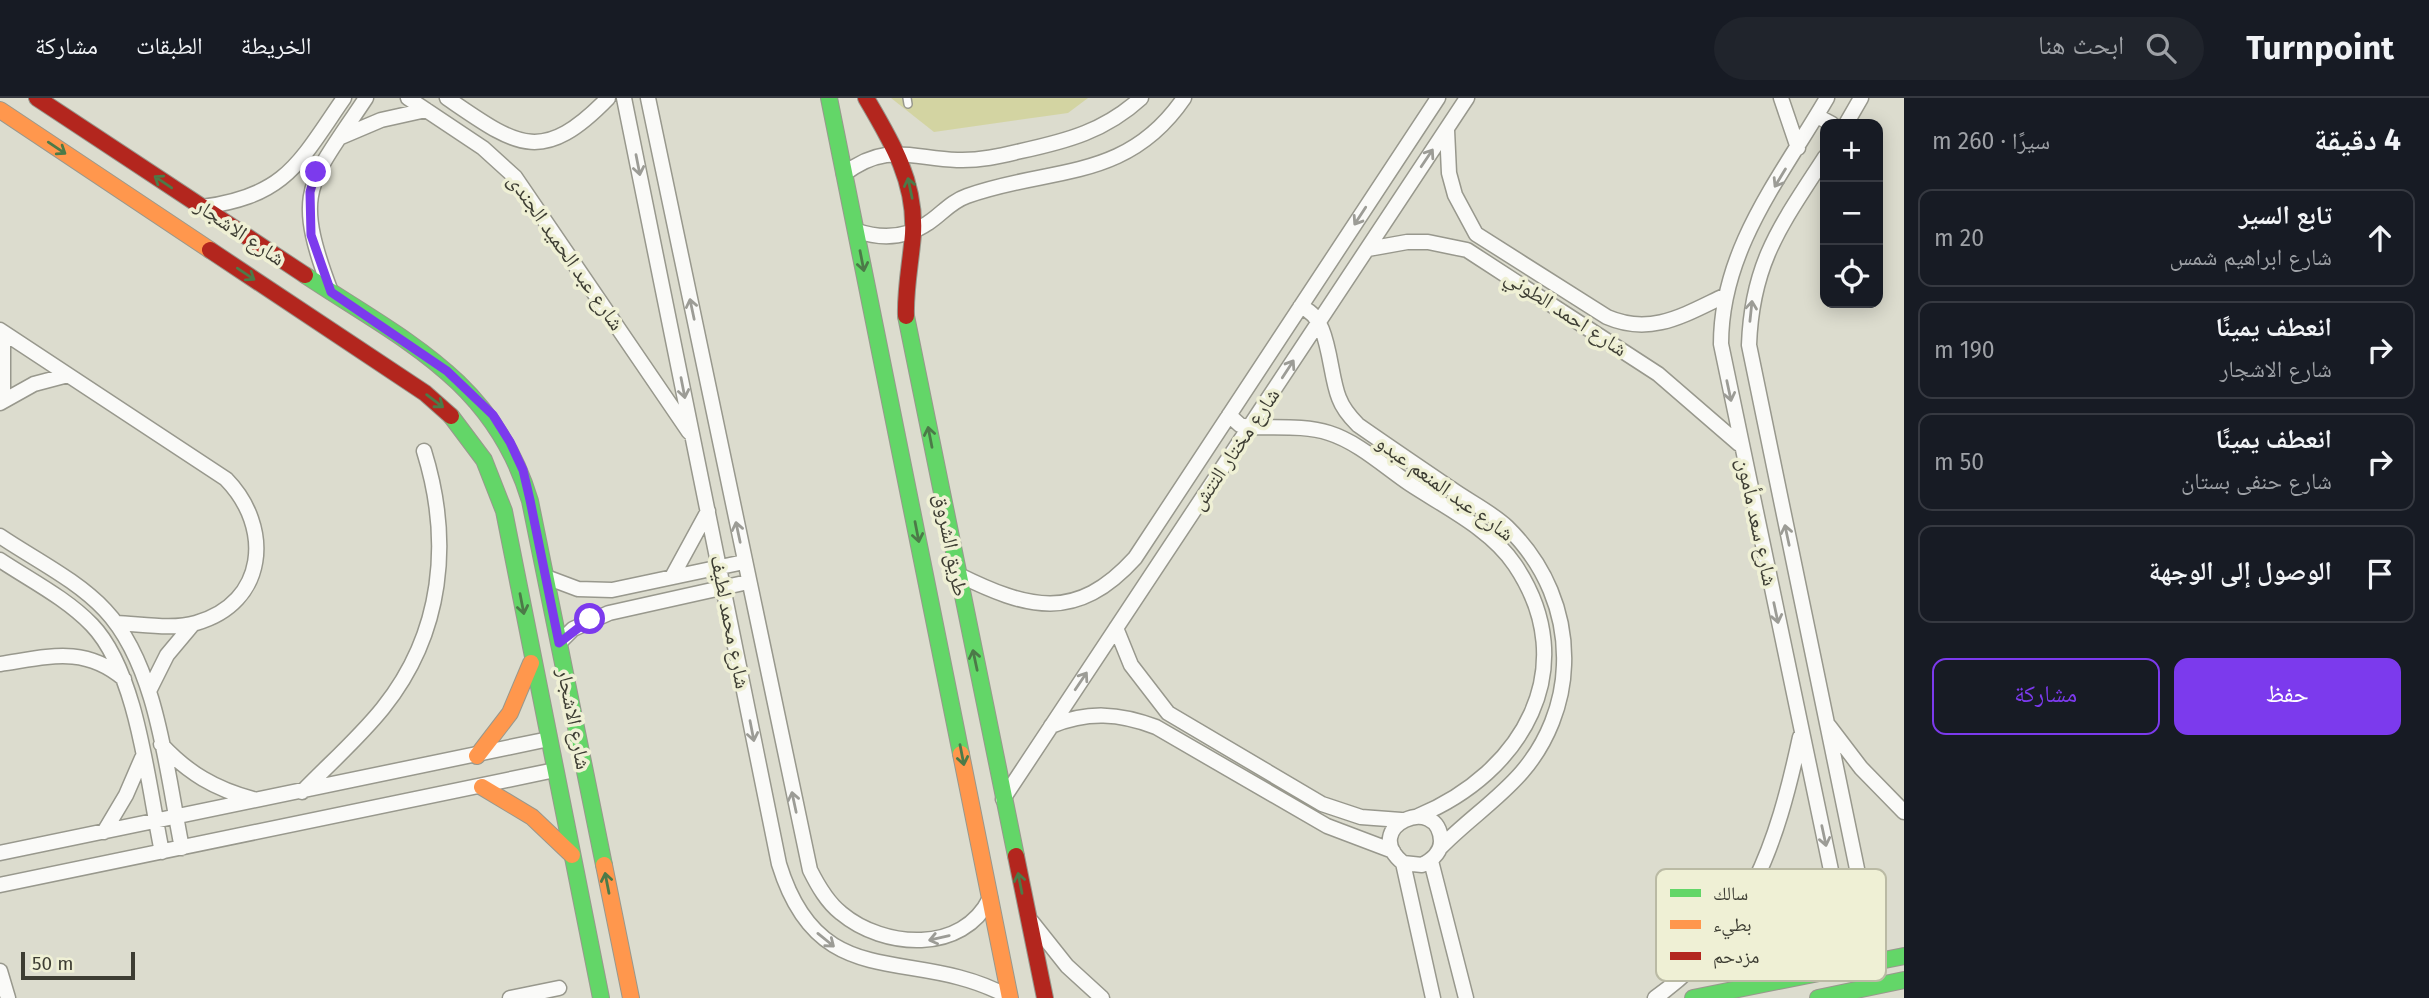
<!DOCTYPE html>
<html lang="ar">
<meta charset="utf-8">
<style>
:root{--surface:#171b24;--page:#20242c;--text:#f1f3f6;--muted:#9ea1a6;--line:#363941;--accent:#7c3aed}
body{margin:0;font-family:"Fira Sans","Noto Naskh Arabic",sans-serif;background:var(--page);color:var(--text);direction:rtl}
.controls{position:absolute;right:21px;top:21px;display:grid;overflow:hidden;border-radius:14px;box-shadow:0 4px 18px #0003}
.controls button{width:63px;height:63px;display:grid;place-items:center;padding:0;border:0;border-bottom:2px solid var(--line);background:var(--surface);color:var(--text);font:35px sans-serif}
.scale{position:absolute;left:21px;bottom:18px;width:114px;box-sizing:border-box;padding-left:7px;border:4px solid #3d3d33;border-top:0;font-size:19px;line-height:24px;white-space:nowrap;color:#3d3d33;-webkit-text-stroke:5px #eff0d5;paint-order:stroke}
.stop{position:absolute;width:21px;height:21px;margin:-16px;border:5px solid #7c3aed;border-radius:50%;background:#fff}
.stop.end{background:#7c3aed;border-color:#fff;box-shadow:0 2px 7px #0008}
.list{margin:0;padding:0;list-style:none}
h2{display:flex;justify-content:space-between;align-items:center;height:91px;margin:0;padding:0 28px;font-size:30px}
h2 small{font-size:23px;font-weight:400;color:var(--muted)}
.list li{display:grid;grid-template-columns:46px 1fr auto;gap:21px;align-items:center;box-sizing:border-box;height:98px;margin:0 14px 14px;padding:0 14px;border:2px solid var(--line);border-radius:14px}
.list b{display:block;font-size:26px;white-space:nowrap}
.list p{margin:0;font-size:23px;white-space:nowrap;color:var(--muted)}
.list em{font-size:23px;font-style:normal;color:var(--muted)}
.actions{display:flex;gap:14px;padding:21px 28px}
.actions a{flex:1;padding:16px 0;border:2px solid var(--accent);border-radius:14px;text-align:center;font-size:24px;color:var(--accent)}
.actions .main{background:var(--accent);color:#fff}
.icon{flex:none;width:38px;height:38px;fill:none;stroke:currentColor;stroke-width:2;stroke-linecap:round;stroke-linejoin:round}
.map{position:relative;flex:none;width:1904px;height:900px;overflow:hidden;direction:ltr}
header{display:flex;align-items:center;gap:42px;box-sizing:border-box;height:98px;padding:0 35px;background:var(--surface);border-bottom:2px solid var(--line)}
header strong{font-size:33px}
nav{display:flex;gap:38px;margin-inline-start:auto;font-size:24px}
.search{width:490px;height:63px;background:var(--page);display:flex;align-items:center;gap:18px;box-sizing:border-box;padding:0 24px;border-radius:38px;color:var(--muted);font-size:26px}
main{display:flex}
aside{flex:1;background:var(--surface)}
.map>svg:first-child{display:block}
</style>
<header>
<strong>Turnpoint</strong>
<div class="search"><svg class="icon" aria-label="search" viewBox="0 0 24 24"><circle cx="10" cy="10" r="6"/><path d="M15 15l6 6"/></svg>ابحث هنا</div>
<nav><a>الخريطة</a><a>الطبقات</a><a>مشاركة</a></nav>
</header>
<main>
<aside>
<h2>4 دقيقة<small>سيرًا · 260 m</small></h2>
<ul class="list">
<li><svg class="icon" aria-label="ahead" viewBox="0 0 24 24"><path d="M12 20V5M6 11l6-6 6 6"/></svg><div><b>تابع السير</b><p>شارع ابراهيم شمس</p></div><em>20 m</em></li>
<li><svg class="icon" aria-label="right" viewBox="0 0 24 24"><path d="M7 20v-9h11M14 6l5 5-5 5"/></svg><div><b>انعطف يمينًا</b><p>شارع الاشجار</p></div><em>190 m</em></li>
<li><svg class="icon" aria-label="right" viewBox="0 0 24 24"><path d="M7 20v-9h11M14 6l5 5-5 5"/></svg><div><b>انعطف يمينًا</b><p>شارع حنفى بستان</p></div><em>50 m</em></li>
<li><svg class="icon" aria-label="arrive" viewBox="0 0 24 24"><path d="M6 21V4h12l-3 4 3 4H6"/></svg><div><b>الوصول إلى الوجهة</b></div></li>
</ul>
<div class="actions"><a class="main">حفظ</a><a>مشاركة</a></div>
</aside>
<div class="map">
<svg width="1904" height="900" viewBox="0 0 1904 900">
<rect width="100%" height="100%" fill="#dcdcce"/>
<!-- green -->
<path fill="#d3d4a2" d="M891 0H1088L1068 15 934 34Z"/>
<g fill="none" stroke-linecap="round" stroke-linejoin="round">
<defs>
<path id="lane" d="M907 0 908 6"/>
<path id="street" d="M408 0 483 50 515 79 689 334
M447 0C516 47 541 69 608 0
M624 0 779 766C820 900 913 846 1009 899
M648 0 810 772C818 788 827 804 841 815 884 851 963 856 990 800
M1781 0 1798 50
M1827 0C1781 79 1721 151 1721 246L1851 868
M1817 18 1832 26
M1846 26 1861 0
M1447 32 1449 75 1455 97 1476 136 1607 219C1651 238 1684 217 1724 198
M341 39 381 22 426 12
M1825 59C1782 126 1752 163 1749 247L1876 863
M844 76C886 44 911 60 957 62 979 63 1000 58 1021 53 1067 43 1105 33 1141 0
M202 109C286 98 299 65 344 0
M857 133C881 141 906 140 928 125 942 116 950 104 967 98 1050 68 1126 85 1184 0
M1368 151 1407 144H1428L1467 152 1658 276 1739 346
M331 194C292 91 309 86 366 0
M1300 209C1331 217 1328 274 1339 300 1343 311 1350 319 1358 327 1388 348 1419 369 1450 390 1468 403 1491 414 1507 429 1545 466 1566 515 1564 567 1563 606 1547 645 1522 674 1498 702 1466 723 1440 750
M0 232 226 381C273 429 267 505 196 525 173 532 141 526 116 525
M3 234V301
M0 305 34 286 68 277
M1229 317 1240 327 1250 329C1276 330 1305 327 1329 335 1358 344 1385 369 1410 386 1445 409 1491 431 1515 467 1584 570 1522 675 1418 718
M0 438C34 461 77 482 105 512 158 568 167 677 182 750
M0 462C30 482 66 500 92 527 138 575 148 688 162 754
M957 476C1028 511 1076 525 1135 460L1438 0
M546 479 578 491 612 492 744 464
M672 479 708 413
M1116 530 1131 567 1168 615 1322 706 1361 719 1401 722
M559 545 573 531 609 515 748 484
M0 566C48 559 84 547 124 581
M149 593 167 557 193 526
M1051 628C1088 613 1119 615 1156 629L1327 728 1393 753
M1829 628 1861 670 1904 714
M161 646C188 675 215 691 253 701
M302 694C329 666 359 640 383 610 443 535 452 443 424 353
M1003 701 1467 0
M104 734 126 697 142 660
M0 755 549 641
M1431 763 1466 900
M1403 765 1422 767C1432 762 1441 755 1441 743 1439 694 1359 729 1403 765L1433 900
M0 787 555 672
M1032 824 1067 868 1102 900
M0 873 8 900
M510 900 559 890
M1655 900C1749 833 1777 746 1800 639"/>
<path id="fast" d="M829 0 961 656
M305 177C403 242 494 282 530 403L604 767
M906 218 1016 758
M451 318 484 362 504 413 601 900
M1693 900 1904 858
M1818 900 1904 882"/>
<path id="slow" d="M0 12 210 152
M961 656 1010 900
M477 658 510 615 531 565
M482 689 532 719 572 757
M604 767 631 900"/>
<path id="jam" d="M37 0 305 177
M866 0C892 44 916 84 913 136 911 163 905 191 906 218
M210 152 425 295 451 318
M1016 758 1045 900"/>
</defs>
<!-- lane casing -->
<use href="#lane" stroke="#98988d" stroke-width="10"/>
<!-- street casing -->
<use href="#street" stroke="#98988d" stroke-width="17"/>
<!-- fast casing -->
<use href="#fast" stroke="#98988d" stroke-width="18"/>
<!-- slow casing -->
<use href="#slow" stroke="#98988d" stroke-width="18"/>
<!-- jam casing -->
<use href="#jam" stroke="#98988d" stroke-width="18"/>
<!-- lane -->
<use href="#lane" stroke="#fafaf8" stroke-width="7"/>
<!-- street -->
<use href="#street" stroke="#fafaf8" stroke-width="14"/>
<!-- fast -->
<use href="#fast" stroke="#63d668" stroke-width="16"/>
<!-- slow -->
<use href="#slow" stroke="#ff974d" stroke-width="16"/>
<!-- jam -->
<use href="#jam" stroke="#b3261e" stroke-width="16"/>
</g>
<!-- one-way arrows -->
<defs><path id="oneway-shaft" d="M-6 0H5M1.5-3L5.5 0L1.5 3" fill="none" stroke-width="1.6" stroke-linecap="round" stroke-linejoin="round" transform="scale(1.75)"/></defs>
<g stroke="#4c7a48">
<use href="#oneway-shaft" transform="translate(57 50) rotate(34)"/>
<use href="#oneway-shaft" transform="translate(163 84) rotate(-146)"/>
<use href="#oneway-shaft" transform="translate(910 90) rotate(-102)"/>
<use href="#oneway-shaft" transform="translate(862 163) rotate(79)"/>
<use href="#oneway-shaft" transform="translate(246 176) rotate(34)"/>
<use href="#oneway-shaft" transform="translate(435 303) rotate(37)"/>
<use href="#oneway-shaft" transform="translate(930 339) rotate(-101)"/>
<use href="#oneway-shaft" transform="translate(917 434) rotate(79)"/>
<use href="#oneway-shaft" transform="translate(522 506) rotate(79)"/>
<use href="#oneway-shaft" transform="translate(975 562) rotate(-102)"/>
<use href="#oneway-shaft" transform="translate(962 657) rotate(79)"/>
<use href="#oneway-shaft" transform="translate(607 785) rotate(-101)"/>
<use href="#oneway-shaft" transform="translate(1020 785) rotate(-101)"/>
</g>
<g stroke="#9c9c96">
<use href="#oneway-shaft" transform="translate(1427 60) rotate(-56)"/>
<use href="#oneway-shaft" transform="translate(638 67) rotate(79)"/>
<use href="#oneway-shaft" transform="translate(1780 80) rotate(121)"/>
<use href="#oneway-shaft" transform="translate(1360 118) rotate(123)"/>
<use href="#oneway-shaft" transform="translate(692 211) rotate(-102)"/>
<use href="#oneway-shaft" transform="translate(1751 213) rotate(-84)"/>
<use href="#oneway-shaft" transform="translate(1288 271) rotate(-57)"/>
<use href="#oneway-shaft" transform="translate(683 290) rotate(79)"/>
<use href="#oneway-shaft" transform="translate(1729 293) rotate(78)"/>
<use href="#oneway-shaft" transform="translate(738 434) rotate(-102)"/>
<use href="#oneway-shaft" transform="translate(1787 437) rotate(-102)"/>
<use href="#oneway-shaft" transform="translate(1776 515) rotate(78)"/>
<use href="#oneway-shaft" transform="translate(1081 583) rotate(-56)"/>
<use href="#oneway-shaft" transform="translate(752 633) rotate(79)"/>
<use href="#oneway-shaft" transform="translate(794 704) rotate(-102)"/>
<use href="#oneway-shaft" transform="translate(1824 738) rotate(78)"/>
<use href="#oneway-shaft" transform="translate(939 840) rotate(167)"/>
<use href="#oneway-shaft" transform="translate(826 842) rotate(39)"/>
</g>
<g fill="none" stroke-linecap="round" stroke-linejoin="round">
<!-- route -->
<path stroke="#7c3aed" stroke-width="9" d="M316 74 310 94 311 137 331 194 447 273 493 317 510 344 523 372 530 402 559 545 590 521"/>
</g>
<g text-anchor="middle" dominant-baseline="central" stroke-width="7" stroke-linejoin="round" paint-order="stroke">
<!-- street labels -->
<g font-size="21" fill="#3d3d33" stroke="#eff0d5">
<text transform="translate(240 134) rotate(34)">شارع الاشجار</text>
<text transform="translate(566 154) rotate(55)">شارع عبد الحميد الجندى</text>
<text transform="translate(1566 215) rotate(33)">شارع احمد الطوني</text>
<text transform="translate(1235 351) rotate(-56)">شارع مختار التتش</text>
<text transform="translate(1445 390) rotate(36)">شارع عبد المنعم عبدو</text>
<text transform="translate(1757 424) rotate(78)">شارع سعد مأمون</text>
<text transform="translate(951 447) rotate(79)">طريق الشروق</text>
<text transform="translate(730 524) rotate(79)">شارع محمد لطيف</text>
<text transform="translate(574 621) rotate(79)">شارع الاشجار</text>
</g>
</g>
<!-- legend -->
<rect x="1656" y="771" width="230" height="112" rx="10" fill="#eff0d5" stroke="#babaa4" stroke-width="2"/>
<rect x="1670" y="791" width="31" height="8" fill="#63d668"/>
<rect x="1670" y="822" width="31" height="9" fill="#ff974d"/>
<rect x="1670" y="854" width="31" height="8" fill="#b3261e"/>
<g font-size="19" fill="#3d3d33">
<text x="1713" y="802">سالك</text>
<text x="1713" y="833">بطيء</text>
<text x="1713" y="865">مزدحم</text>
</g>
</svg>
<div class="controls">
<button>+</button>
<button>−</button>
<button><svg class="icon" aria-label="locate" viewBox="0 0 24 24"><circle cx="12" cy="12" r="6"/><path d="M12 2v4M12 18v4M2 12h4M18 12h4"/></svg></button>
</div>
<div class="scale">50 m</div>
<div class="stop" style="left:590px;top:521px"></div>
<div class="stop end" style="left:316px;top:74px"></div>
</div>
</main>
